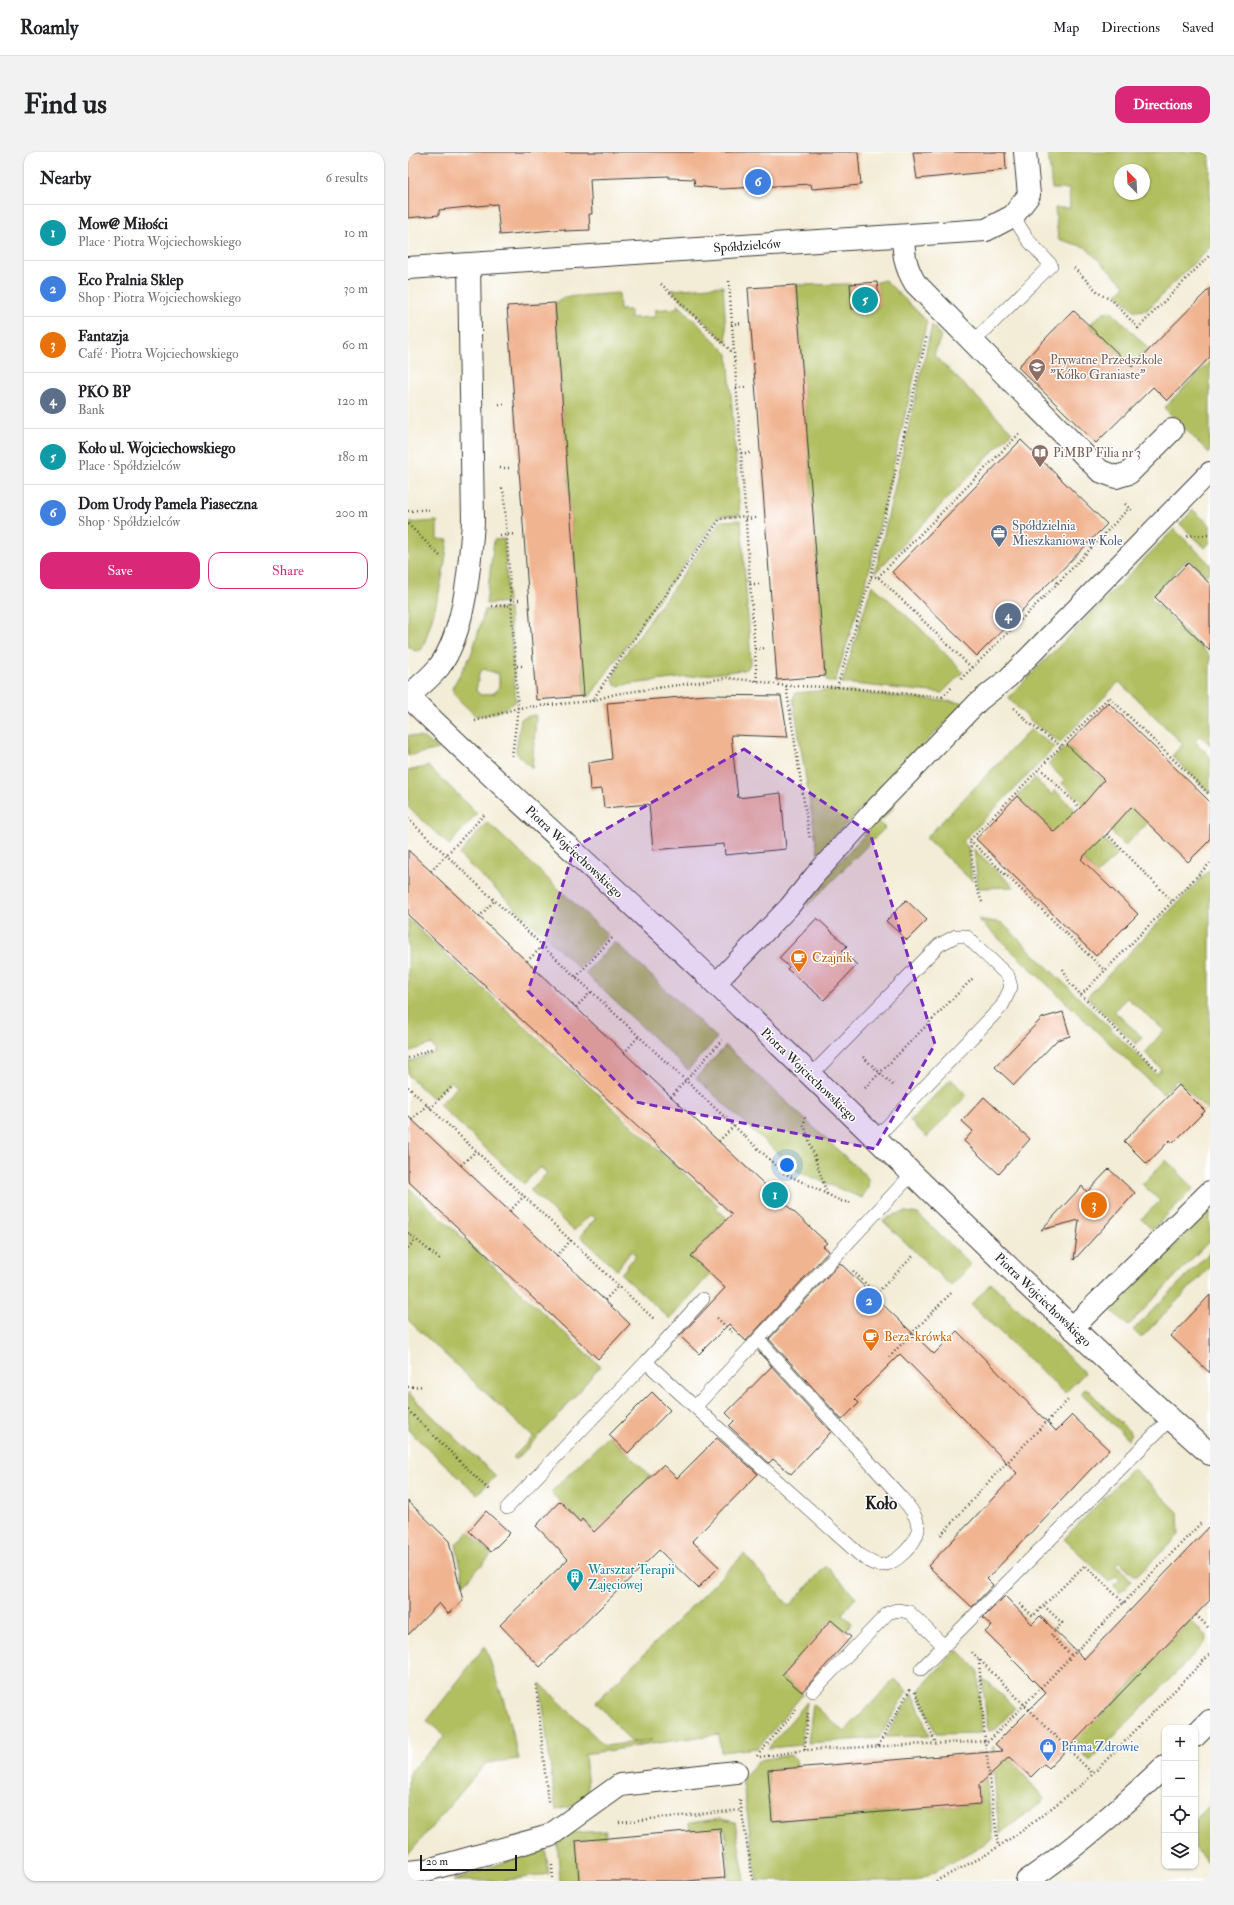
<!DOCTYPE html>
<meta charset="utf-8">
<style>
:root{--surface:#fff;--page:#f2f2f2;--text:#202124;--muted:#757577;--line:#e0e0e0;--accent:#db2777}
body{margin:0;font-family:"IM FELL Double Pica",serif;background:var(--page);color:var(--text)}
.controls{position:absolute;right:12px;bottom:12px;display:grid;overflow:hidden;border-radius:8px;box-shadow:0 1px 3px #0004}
.controls button{width:36px;height:36px;display:grid;place-items:center;padding:0;border:0;border-bottom:1px solid var(--line);background:var(--surface);color:var(--text);font:20px sans-serif}
.compass{position:absolute;left:706px;top:12px;width:36px;height:36px;border-radius:50%;background:var(--surface);box-shadow:0 1px 3px #0004;rotate:336deg}
.scale{position:absolute;left:12px;bottom:10px;width:97px;box-sizing:border-box;padding-left:4px;border:2px solid #1c1c1c;border-top:0;font-size:11px;line-height:14px;white-space:nowrap;color:#1c1c1c;-webkit-text-stroke:3px #fff;paint-order:stroke}
.you{position:absolute;left:379px;top:1013px;width:14px;height:14px;margin:-10px;border:3px solid #fff;border-radius:50%;background:#1a73e8;box-shadow:0 0 0 6px #1a73e833}
.badge{display:grid;place-items:center;width:26px;height:26px;border-radius:50%;background:var(--accent);color:#fff;font-size:13px;font-weight:700}
.pin{position:absolute;translate:-50% -50%;border:2px solid #fff;box-shadow:0 1px 4px #0006}
.list{margin:0;padding:0;list-style:none}
h2{display:flex;justify-content:space-between;align-items:center;height:52px;margin:0;padding:0 16px;font-size:17px}
h2 small{font-size:13px;font-weight:400;color:var(--muted)}
.list li{display:grid;grid-template-columns:26px 1fr auto;gap:12px;align-items:center;box-sizing:border-box;height:56px;padding:0 16px;border-top:1px solid var(--line)}
.list b{display:block;font-size:15px;white-space:nowrap}
.list p{margin:0;font-size:13px;white-space:nowrap;color:var(--muted)}
.list em{font-size:13px;font-style:normal;color:var(--muted)}
.actions{display:flex;gap:8px;padding:12px 16px}
.actions a{flex:1;padding:9px 0;border:1px solid var(--accent);border-radius:12px;text-align:center;font-size:14px;color:var(--accent)}
.actions .main{background:var(--accent);color:#fff}
.icon{flex:none;width:22px;height:22px;fill:none;stroke:currentColor;stroke-width:2;stroke-linecap:round;stroke-linejoin:round}
.map{position:relative;flex:none;width:802px;height:1729px;overflow:hidden;border-radius:12px}
header{display:flex;align-items:center;gap:24px;box-sizing:border-box;height:56px;padding:0 20px;background:var(--surface);border-bottom:1px solid var(--line)}
header strong{font-size:19px}
nav{display:flex;gap:22px;margin-inline-start:auto;font-size:14px}
.intro{display:flex;align-items:center;justify-content:space-between;box-sizing:border-box;height:96px;padding:0 24px}
h1{margin:0;font-size:28px}
.button{padding:10px 18px;border-radius:12px;background:var(--accent);color:#fff;font-size:14px;font-weight:700}
main{display:flex;gap:24px;padding:0 24px}
aside{flex:1;background:var(--surface);border-radius:12px;box-shadow:0 1px 3px #0004}
.map>svg:first-child{display:block}
</style>
<header>
<strong>Roamly</strong>
<nav><a>Map</a><a>Directions</a><a>Saved</a></nav>
</header>
<div class="intro"><h1>Find us</h1><a class="button">Directions</a></div>
<main>
<aside>
<h2>Nearby<small>6 results</small></h2>
<ul class="list">
<li><span class="badge" style="background:#0f9aa8">1</span><div><b>Mow@ Miłości</b><p>Place · Piotra Wojciechowskiego</p></div><em>10 m</em></li>
<li><span class="badge" style="background:#3f7fe0">2</span><div><b>Eco Pralnia Sklep</b><p>Shop · Piotra Wojciechowskiego</p></div><em>30 m</em></li>
<li><span class="badge" style="background:#e8710a">3</span><div><b>Fantazja</b><p>Café · Piotra Wojciechowskiego</p></div><em>60 m</em></li>
<li><span class="badge" style="background:#5c6f8a">4</span><div><b>PKO BP</b><p>Bank</p></div><em>120 m</em></li>
<li><span class="badge" style="background:#0f9aa8">5</span><div><b>Koło ul. Wojciechowskiego</b><p>Place · Spółdzielców</p></div><em>180 m</em></li>
<li><span class="badge" style="background:#3f7fe0">6</span><div><b>Dom Urody Pamela Piaseczna</b><p>Shop · Spółdzielców</p></div><em>200 m</em></li>
</ul>
<div class="actions"><a class="main">Save</a><a>Share</a></div>
</aside>
<div class="map">
<svg width="802" height="1729" viewBox="0 0 802 1729">
<rect width="100%" height="100%" fill="#fff"/>
<filter id="ink" filterUnits="userSpaceOnUse"><feTurbulence type="fractalNoise" baseFrequency=".025" numOctaves="2"/><feDisplacementMap in="SourceGraphic" scale="8" xChannelSelector="R" yChannelSelector="G"/><feConvolveMatrix kernelMatrix="1 2 1 2 8 2 1 2 1" color-interpolation-filters="sRGB"/></filter>
<filter id="wash" filterUnits="userSpaceOnUse"><feTurbulence type="fractalNoise" baseFrequency=".012" numOctaves="4" result="noise"/><feDisplacementMap in="SourceGraphic" scale="16" xChannelSelector="R" yChannelSelector="G"/><feGaussianBlur stdDeviation="0.9" result="paint"/><feColorMatrix in="noise" values="0 0 0 0 0 0 0 0 0 0 0 0 0 0 0 0 0 1.4 0 .05"/><feComposite in="paint" operator="in"/></filter>
<g filter="url(#wash)">
<rect width="100%" height="100%" fill="#f3ecd6"/>
<!-- green -->
<path fill="#b1bf61" stroke="#666e3e" fill-rule="evenodd" d="M640 0H802V58L800 60 802 61V95L739 158 727 159 709 142 717 134 677 95 650 87 647 56H662L661 37H644ZM712 18H736V42H712Z
M477 128 519 169 459 427 427 530H420L417 524 388 133 442 132 445 157 472 154 469 130Z
M315 134 319 191 263 138Z
M211 141 212 158H222V166L247 165V158L269 156 270 152 320 202 332 363 311 364 182 544H176L147 151 156 145Z
M703 159 741 197 724 215 681 173 696 160Z
M524 173 533 184 526 203 604 280 467 421Z
M802 209V300L801 301 756 256Z
M785 358 802 373V390L797 396 772 372Z
M333 368 343 509 340 516 335 518 208 534 204 527 214 507 313 369Z
M29 369V387L40 388C35 428 28 457 15 495L13 498 7 499 0 494V371Z
M766 377 802 412V418L798 424 780 407 743 446 802 504V593L792 583 787 589 802 604V641L764 604 775 592 711 530 652 590 624 570 603 549 601 545Z
M96 387 100 450 78 452 86 388Z
M464 433 510 474 555 520 534 541 434 531Z
M101 456 108 549C98 559 82 563 68 564L47 544 44 536 63 503 77 458ZM75 517 91 522V534L87 541 73 543 68 539 71 522Z
M422 538 556 551 410 701 385 547 388 541Z
M125 563H127L128 565 124 616 109 602 108 598 113 567Z
M623 577 647 595 554 690 560 695 564 729 518 686Z
M0 583 16 586 31 597 0 604Z
M659 593 704 637 682 659 654 631 656 628 640 612Z
M20 614 69 661 41 693 0 655V619Z
M627 626 644 643 647 638 675 666 654 688 609 644Z
M717 649 740 671 717 694 696 672Z
M484 653 486 655 471 671 477 676 399 754V748L413 730Z
M79 670 200 783 171 816 51 703Z
M688 679 710 702 689 722 667 701Z
M566 697 606 735 572 736 570 735Z
M802 717V961L769 928 755 942 570 767 594 771 749 922 753 917 737 901 756 878 719 846 706 859 735 886 728 892 679 845Z
M0 767 310 1053 308 1056 319 1066 283 1104 302 1122 262 1167 213 1122 228 1103 223 1099 209 1118 172 1084 188 1066 182 1063 166 1079 122 1038 139 1021 132 1015 116 1032 31 953 49 935 43 929 25 947 0 923V910L28 900 24 892 0 900Z
M207 790 309 886 280 918 177 821Z
M318 894 459 1025C463 1033 458 1039 454 1046L389 1019 288 926Z
M543 927 559 943 519 985 502 969Z
M758 1008 786 1036 744 1078 733 1067 752 1049 734 1032Z
M0 1035 192 1214 152 1262 108 1308 105 1305 125 1285 0 1168Z
M802 1057V1088L720 1174 703 1158Z
M498 1060 510 1062 563 1113 543 1134 475 1069 485 1063Z
M802 1100V1115L733 1186 725 1178Z
M583 1131 677 1221 657 1241 563 1153Z
M678 1236 724 1282 720 1287 673 1241Z
M0 1241 88 1324 69 1342 0 1278Z
M201 1283 243 1325 186 1380 174 1367 172 1370 143 1340Z
M725 1316 770 1360 771 1383 728 1425 711 1409 708 1412 724 1429 712 1441 705 1434 712 1428 708 1424 701 1430 656 1387Z
M60 1380 84 1402 56 1432 48 1392Z
M336 1402 381 1454 418 1414 448 1445 434 1462 444 1471 437 1480 423 1468 374 1523 395 1542 350 1596 313 1600 311 1582 177 1602 181 1650 148 1658 132 1531 197 1594 244 1588 223 1590 188 1550Z
M782 1469 798 1484 797 1491 682 1609 629 1555 649 1536 686 1571Z
M77 1494 96 1550 111 1607 78 1611 0 1703V1622L37 1584 19 1569Z
M549 1497 570 1518 574 1581 528 1582 510 1539Z
M574 1526 585 1534 607 1556 588 1577 580 1579Z
M487 1527 499 1539 471 1586 400 1591 405 1552 436 1580Z
M505 1541 521 1584 477 1585Z
M399 1550 393 1593 360 1596Z
M585 1594 587 1598 585 1600 595 1611 601 1605 637 1648 591 1682 584 1599Z
M575 1600 585 1686 565 1699 508 1729H349L334 1626 352 1608 382 1603 388 1608 389 1615 360 1618 364 1669 572 1652 568 1601Z
M802 1653 801 1712 787 1697V1668Z
M312 1667 327 1670 337 1729H308L321 1728 317 1677 282 1680 281 1671Z
M198 1679V1688L174 1729H152L149 1686 159 1681Z
M137 1695 141 1722 92 1729H45Z"/>
<g id="blocks">
<!-- building -->
<path fill="#f1b491" d="M0 0H450L453 33 404 37 403 32 314 37 287 34 286 27 261 26V24L182 27 184 62H181L182 78 157 79V77L92 83 89 52 31 58V63L0 66Z
M505 0H597L598 18 509 27Z
M469 130 472 154 444 157 442 132Z
M388 133 417 524 369 528 340 136Z
M802 136V205L759 249 745 235 688 291 610 215 665 158 724 215Z
M147 151 176 544 128 548 99 154Z
M613 288 699 372 569 504 484 420Z
M780 411 802 432V499L747 445Z
M299 543 373 544 380 585 323 583 330 646 373 641 378 697 317 703 316 692 245 698 241 652 196 656 194 637 182 638 180 611 204 607 199 551Z
M700 550 802 650V688L780 710 723 655 699 682 673 707 730 762 688 804 568 687 609 644 646 680 672 656 696 628 659 593Z
M0 698 419 1091 415 1094 421 1099 338 1189 321 1172 291 1202 272 1184 317 1136 283 1104 324 1062 0 763Z
M498 748 519 768 499 788 478 769Z
M409 766 439 794 434 799 449 813 416 848 379 817 381 815 371 806Z
M655 860 662 884 649 888 606 933 587 915 634 866Z
M771 933 797 959 765 991 762 988 739 1012 716 989Z
M576 945 622 987 591 1022 556 989 565 979 554 969Z
M0 964 222 1172 190 1207 0 1029Z
M701 1017 727 1041 666 1108 671 1068 633 1078 674 1034 679 1040Z
M432 1111 526 1202 549 1179 648 1279 664 1263 701 1298 579 1427 585 1433 564 1455 520 1414 609 1321 492 1202 447 1247 451 1251 434 1268 361 1187Z
M802 1143V1221L763 1184Z
M350 1199 423 1280 383 1322 365 1307 361 1311 321 1274 326 1269 318 1261 364 1214Z
M244 1240 262 1258 220 1301 201 1283Z
M309 1286 350 1322 284 1389 311 1415 290 1436 251 1398 132 1515 92 1473 160 1407 128 1374 152 1349 172 1370 174 1367 186 1380 255 1313 269 1326Z
M0 1349 41 1389 55 1449 40 1462 31 1451 0 1483Z
M78 1359 102 1381 83 1400 61 1379Z
M802 1374V1448L641 1616 636 1612 623 1625 601 1605 571 1633 572 1652 364 1669 360 1618 595 1599 587 1592 638 1541 577 1480 584 1474 575 1466 597 1444 624 1472 632 1464 676 1507Z
M423 1468 443 1485 394 1540 374 1523Z
M312 1676 317 1726 278 1729H171L168 1689Z"/>
</g>
</g>
<g filter="url(#ink)">
<use href="#blocks" fill-opacity="0" stroke="#3c3b38" stroke-width="1"/>
<g fill="none" stroke-linecap="round" stroke-linejoin="round">
<defs>
<path id="service" d="M565 190 643 113 620 88 605 64
M402 924 531 793 548 784H558L600 824 603 835 594 854 467 987
M238 1210 295 1147
M287 1255 452 1403C458 1407 466 1414 474 1413 488 1412 508 1392 510 1378 511 1365 499 1352 491 1343L350 1187
M99 1356 238 1210 287 1255 504 1022
M513 1517 762 1267
M405 1539 480 1461 489 1458 501 1460 536 1494"/>
<path id="pedestrian" d="M308 831 381 755 407 723 463 661 570 550 600 526 802 320"/>
<path id="minor" d="M495 85C496 104 497 114 507 131L692 319 708 325 721 321 764 278
M0 116 578 78 605 64 621 43 617 0
M0 544C11 535 22 526 31 515 57 481 62 412 65 370L61 112
M664 1176 802 1040
M0 1720 19 1718 141 1684 212 1633 328 1620"/>
<path id="tertiary" d="M0 544C100 643 207 734 308 832 473 989 632 1151 802 1302
M787 1584 802 1569
M619 1729C670 1694 713 1656 757 1614"/>
</defs>
<!-- service casing -->
<use href="#service" stroke="#3c3b38" stroke-width="14"/>
<!-- pedestrian casing -->
<use href="#pedestrian" stroke="#3c3b38" stroke-width="22"/>
<!-- minor casing -->
<use href="#minor" stroke="#3c3b38" stroke-width="24"/>
<!-- tertiary casing -->
<use href="#tertiary" stroke="#3c3b38" stroke-width="24"/>
<!-- path -->
<path stroke="#3c3b38" stroke-width="2.5" stroke-dasharray="1 3" stroke-linecap="butt" d="M666 116 693 143 704 148 730 176 802 103
M321 129 349 529
M253 132 325 201
M323 172 334 171
M328 236 338 235
M91 252H97
M333 301H342
M92 316H101
M94 336 96 342 110 556 104 604
M717 352 725 360
M0 359 23 357
M338 367 348 366
M0 372 34 406
M92 383 107 382
M779 384 802 383
M463 425H470L565 517
M470 425 613 280
M645 427 650 432
M342 432H353
M102 448H112
M84 454 103 453
M347 497 358 496
M109 514H116
M553 527 650 431 721 356
M378 534 402 688
M429 535 463 425 519 183
M534 545 545 534
M184 549 214 504 312 367 337 364
M606 556 622 572 653 594
M67 569 110 556 184 549 207 542 319 526 349 529 378 534 429 535 536 545
M632 616 672 656
M0 667 376 1021 433 1049 444 1051
M699 682 765 750
M562 688 697 819
M23 719 76 663
M574 750 566 729 562 688 701 545 802 643
M71 765 87 748
M119 809 135 794
M655 817 662 831 673 843 748 917
M168 825 205 785
M673 843 802 711
M168 855 183 840
M216 901 231 884
M455 905 485 933
M0 906 26 896
M0 935 246 1167
M457 936 566 825
M263 945 314 888
M22 956 45 934
M397 965 396 973 419 1042
M4 968 19 953
M311 989 326 974
M53 1013 68 999
M102 1059 116 1044
M0 1081 34 1109
M0 1096 8 1087
M149 1104 163 1088
M445 1119 468 1142 505 1104
M197 1148 211 1133
M309 1166 324 1180
M481 1205 544 1140
M0 1235 16 1234
M0 1258 82 1339
M533 1383 585 1325 660 1248
M612 1452 625 1464 677 1413 716 1451
M636 1454 654 1471 643 1483 664 1504
M788 1463 802 1477
M564 1500 685 1622
M571 1508 577 1589 590 1694
M128 1533 140 1650
M507 1540 528 1592
M470 1594 502 1537
M397 1598 400 1561
M349 1604 390 1556
M352 1605 397 1598 581 1589 794 1370
M332 1648 345 1729
M211 1670 333 1658
M144 1713 145 1729
M528 1729 576 1704 614 1679 677 1630 802 1502"/>
<!-- service -->
<use href="#service" stroke="#fff" stroke-width="13"/>
<!-- pedestrian -->
<use href="#pedestrian" stroke="#fff" stroke-width="20"/>
<!-- minor -->
<use href="#minor" stroke="#fff" stroke-width="22"/>
<!-- tertiary -->
<use href="#tertiary" stroke="#fff" stroke-width="22"/>
</g>
</g>
<!-- marked area -->
<path fill="#7b2cbf" fill-opacity="0.2" stroke="#7b2cbf" stroke-width="3" stroke-dasharray="8 5" stroke-linejoin="round" d="M336 597 462 681 527 892 467 997 228 950 120 839 167 695Z"/>
<!-- icons -->
<defs>
<symbol id="school-pin" viewBox="-11 -11 22 30"><path d="M0 17L-7.5 6A9.5 9.5 0 1 1 7.5 6Z" fill="#8d6e63" stroke="#fff"/><path d="M0-5L7-2L0 1L-7-2ZM-4 1L0 2.5L4 1V4Q0 6-4 4Z" fill="#fff"/></symbol>
<symbol id="library-pin" viewBox="-11 -11 22 30"><path d="M0 17L-7.5 6A9.5 9.5 0 1 1 7.5 6Z" fill="#8d6e63" stroke="#fff"/><path d="M-6-4Q-3-5.5-.7-3.5V5Q-3 3-6 4ZM6-4Q3-5.5 .7-3.5V5Q3 3 6 4Z" fill="#fff"/></symbol>
<symbol id="office-pin" viewBox="-11 -11 22 30"><path d="M0 17L-7.5 6A9.5 9.5 0 1 1 7.5 6Z" fill="#5c6f8a" stroke="#fff"/><path d="M-6-3h4V-5.5h4V-3h4V5H-6ZM-1-4.5V-3h2v-1.5ZM-6 0V1H6V0Z" fill="#fff"/></symbol>
<symbol id="cafe-pin" viewBox="-11 -11 22 30"><path d="M0 17L-7.5 6A9.5 9.5 0 1 1 7.5 6Z" fill="#e8710a" stroke="#fff"/><path d="M-5.5-4.5H6V0H3Q3 3.5 0 3.5H-2.5Q-5.5 3.5-5.5 0ZM3-3.2v2h1.7v-2ZM-6 4.5H4V6H-6Z" fill="#fff"/></symbol>
<symbol id="building-pin" viewBox="-11 -11 22 30"><path d="M0 17L-7.5 6A9.5 9.5 0 1 1 7.5 6Z" fill="#0f9aa8" stroke="#fff"/><path d="M-4-6H4V6H1V3H-1V6H-4ZM-2.5-4.3h1.7v1.8h-1.7ZM.8-4.3h1.7v1.8H.8ZM-2.5-1h1.7V.8h-1.7ZM.8-1h1.7V.8H.8Z" fill="#fff"/></symbol>
<symbol id="shop-pin" viewBox="-11 -11 22 30"><path d="M0 17L-7.5 6A9.5 9.5 0 1 1 7.5 6Z" fill="#3f7fe0" stroke="#fff"/><path d="M-5-2.5h2.3a2.7 3.5 0 0 1 5.4 0H5L5.5 6h-11ZM-1.5-2.5h3a1.5 2.3 0 0 0-3 0Z" fill="#fff"/></symbol>
</defs>
<g fill-rule="evenodd">
<use href="#school-pin" x="619" y="205" width="20" height="27"/>
<use href="#library-pin" x="622" y="291" width="20" height="27"/>
<use href="#office-pin" x="581" y="371" width="20" height="27"/>
<use href="#cafe-pin" x="381" y="796" width="20" height="27"/>
<use href="#cafe-pin" x="453" y="1175" width="20" height="27"/>
<use href="#building-pin" x="157" y="1415" width="20" height="27"/>
<use href="#shop-pin" x="630" y="1585" width="20" height="27"/>
</g>
<g text-anchor="middle" dominant-baseline="central" stroke-width="3" stroke-linejoin="round" paint-order="stroke">
<!-- street labels -->
<g font-size="13" fill="#1c1c1c" stroke="#fff">
<text transform="translate(339 94) rotate(-4)">Spółdzielców</text>
<text transform="translate(166 700) rotate(43)">Piotra Wojciechowskiego</text>
<text transform="translate(401 923) rotate(44)">Piotra Wojciechowskiego</text>
<text transform="translate(635 1148) rotate(44)">Piotra Wojciechowskiego</text>
</g>
<!-- education labels -->
<g font-size="13" fill="#785e54" stroke="#fff" text-anchor="start">
<text x="642" y="208">Prywatne Przedszkole<tspan x="642" dy="15">"Kółko Graniaste"</tspan></text>
<text x="645" y="301">PiMBP Filia nr 3</text>
</g>
<!-- service labels -->
<g font-size="13" fill="#4e5e75" stroke="#fff" text-anchor="start">
<text x="604" y="374">Spółdzielnia<tspan x="604" dy="15">Mieszkaniowa w Kole</tspan></text>
</g>
<!-- food labels -->
<g font-size="13" fill="#c56008" stroke="#fff" text-anchor="start">
<text x="404" y="806">Czajnik</text>
<text x="476" y="1185">Beza-krówka</text>
</g>
<!-- culture labels -->
<g font-size="13" fill="#0d838f" stroke="#fff" text-anchor="start">
<text x="180" y="1418">Warsztat Terapii<tspan x="180" dy="15">Zajęciowej</tspan></text>
</g>
<!-- shop labels -->
<g font-size="13" fill="#366cbe" stroke="#fff" text-anchor="start">
<text x="653" y="1595">Prima Zdrowie</text>
</g>
<!-- district labels -->
<g font-size="17" font-weight="bold" fill="#1c1c1c" stroke="#fff">
<text x="473" y="1351">Koło</text>
</g>
</g>
</svg>
<div class="controls">
<button>+</button>
<button>−</button>
<button><svg class="icon" aria-label="locate" viewBox="0 0 24 24"><circle cx="12" cy="12" r="6"/><path d="M12 2v4M12 18v4M2 12h4M18 12h4"/></svg></button>
<button><svg class="icon" aria-label="layers" viewBox="0 0 24 24"><path d="M12 4l9 5-9 5-9-5zM3 14l9 5 9-5"/></svg></button>
</div>
<svg class="compass" viewBox="-18 -18 36 36"><path d="M0-13l5 13h-10z" fill="#e53935"/><path d="M0 13l5-13h-10z" fill="#757577"/></svg>
<div class="scale">20 m</div>
<div class="you"></div>
<div class="pin badge" style="left:367px;top:1043px;background:#0f9aa8">1</div>
<div class="pin badge" style="left:461px;top:1149px;background:#3f7fe0">2</div>
<div class="pin badge" style="left:686px;top:1053px;background:#e8710a">3</div>
<div class="pin badge" style="left:600px;top:464px;background:#5c6f8a">4</div>
<div class="pin badge" style="left:457px;top:148px;background:#0f9aa8">5</div>
<div class="pin badge" style="left:350px;top:30px;background:#3f7fe0">6</div>
</div>
</main>
